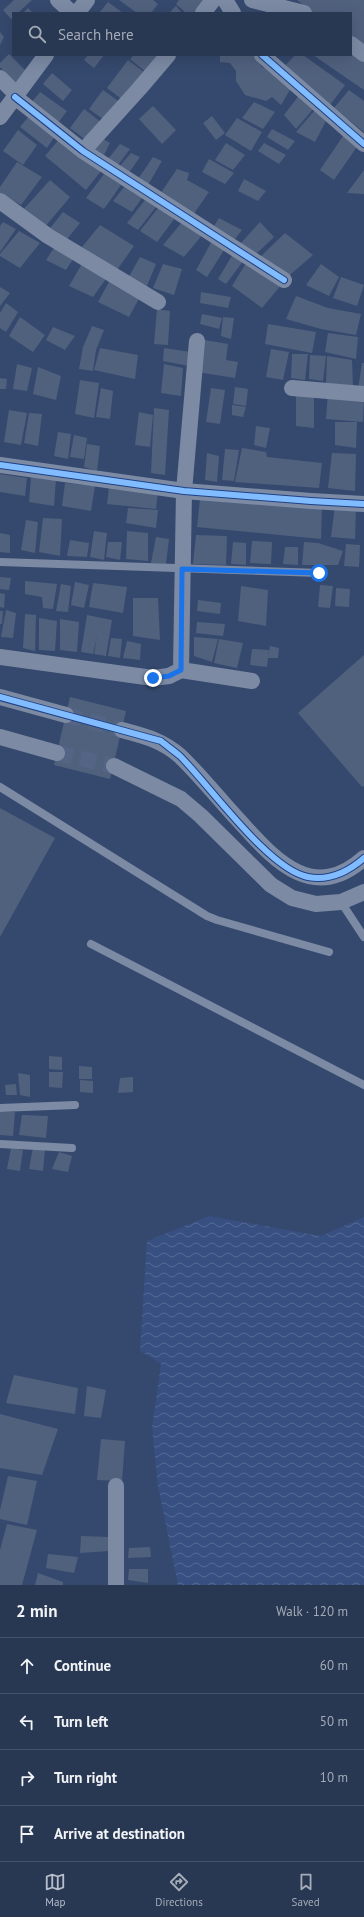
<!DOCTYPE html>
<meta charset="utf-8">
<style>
:root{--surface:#283752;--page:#303f59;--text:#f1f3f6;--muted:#a5acb8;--line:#445169;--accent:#b8bfcc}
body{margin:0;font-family:"PT Sans",sans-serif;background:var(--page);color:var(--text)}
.stop{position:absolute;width:12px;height:12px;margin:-9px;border:3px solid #1a73e8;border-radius:50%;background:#fff}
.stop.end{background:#1a73e8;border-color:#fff;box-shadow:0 1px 4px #0008}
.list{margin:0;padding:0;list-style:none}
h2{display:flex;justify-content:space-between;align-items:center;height:52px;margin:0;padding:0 16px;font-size:17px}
h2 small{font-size:13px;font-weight:400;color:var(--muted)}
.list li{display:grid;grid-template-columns:26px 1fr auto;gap:12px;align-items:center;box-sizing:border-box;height:56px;padding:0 16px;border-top:1px solid var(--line)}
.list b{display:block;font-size:15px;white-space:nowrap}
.list em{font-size:13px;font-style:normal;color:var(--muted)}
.icon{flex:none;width:22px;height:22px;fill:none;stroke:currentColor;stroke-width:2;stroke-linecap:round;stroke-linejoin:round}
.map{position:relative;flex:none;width:364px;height:1585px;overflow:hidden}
.search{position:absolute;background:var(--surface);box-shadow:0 4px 16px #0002;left:12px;right:12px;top:12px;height:44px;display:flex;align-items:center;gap:10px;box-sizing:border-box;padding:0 14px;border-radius:0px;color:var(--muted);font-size:15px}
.sheet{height:276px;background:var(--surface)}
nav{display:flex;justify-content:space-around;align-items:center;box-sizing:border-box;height:56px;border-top:1px solid var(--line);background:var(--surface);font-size:11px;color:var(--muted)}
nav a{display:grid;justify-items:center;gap:2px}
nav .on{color:var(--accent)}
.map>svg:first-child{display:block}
</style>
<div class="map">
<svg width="364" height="1585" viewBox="0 0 364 1585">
<defs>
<pattern id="water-waves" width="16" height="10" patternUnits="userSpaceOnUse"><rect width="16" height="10" fill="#375081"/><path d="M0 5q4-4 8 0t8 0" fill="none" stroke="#556a94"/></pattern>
</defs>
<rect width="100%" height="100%" fill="#35496e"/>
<!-- water -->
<path fill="url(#water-waves)" d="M209 1216 321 1236 364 1217V1585H178L158 1486 152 1428 161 1364 140 1351 147 1241Z"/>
<!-- building -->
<path fill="#50617e" d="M14 0H32L18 13H13V18L11 19 3 10Z
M119 0H153L158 4 151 13H137Z
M179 0H205L198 13H186L176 4Z
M297 0H364V47L351 38V13H314Z
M108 2 123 13H99Z
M176 6 182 13H169Z
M28 8 33 13H23Z
M0 32 4 37 0 45Z
M351 53 364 62V90L313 55H351Z
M9 54 27 72 15 83 0 67V63Z
M88 55H104L94 68 84 60Z
M134 55H163L147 73 130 59Z
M220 55H255L262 67 273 71 291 88 281 105 272 97 266 101 245 95 236 81V71L230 63 220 62Z
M295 55H303L345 85 330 105 284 67Z
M128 60 145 73 124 101 107 88Z
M52 73 72 90 63 101 43 84Z
M103 90 121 103 107 122 89 109Z
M349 90 364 101V132L334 108Z
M40 92 67 111 58 123 31 103Z
M300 94 314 108 296 129 284 115Z
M254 102 275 112 263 129 242 118Z
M153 106 176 130 162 144 139 119Z
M84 109 101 122 87 141 70 128Z
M315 110 327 119 315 142 296 132Z
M29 116 55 136 47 148 20 127Z
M212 116 225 133 216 140 203 123Z
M237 118 262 132 251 151 225 135Z
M272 129 295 141 288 150 267 137Z
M18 130 37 145 23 165 3 151Z
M345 133 359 144 334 180 320 170Z
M61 137 101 171 86 190 45 156Z
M100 137 110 143 104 155 91 147Z
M226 143 245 155 233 170 215 160Z
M264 143 286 155 279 164 258 151Z
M120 144 130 149 118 165 108 159Z
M131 153 140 157 128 174 119 167Z
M153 157 162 161 148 185 138 179Z
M209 159 234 173 225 184 202 172Z
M17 162 42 177 21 205 0 193V187Z
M177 169 189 173 187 180 209 192 193 215 160 194Z
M364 170V194L347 193Z
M104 174 121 185 104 209 86 198Z
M244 179 266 191 258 201 238 191Z
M50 180 70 197 44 228 22 211Z
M124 187 142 198 132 212 113 201Z
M145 200 156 207 138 230 127 223Z
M158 208 175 218 157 242 140 231Z
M63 212 80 223 64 243 47 232Z
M219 218 242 230 235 239 214 226Z
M183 221 203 234 184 257 163 245Z
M3 222 16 229 0 252V226Z
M260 222 274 237 254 256 239 245Z
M100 225 134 246 117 270 82 247Z
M19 231 40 243 20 268 0 256V254Z
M285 233 313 255 285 279 258 259Z
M212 241 226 247 207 277 196 270Z
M56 245 75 256 66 270 46 260Z
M233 254 244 260 226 284 218 279Z
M140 257 156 264 147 286 128 278Z
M248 260 282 284 262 308 232 286Z
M83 262 108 276 93 297 69 286Z
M163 264 182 269 174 295 153 288Z
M321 264 339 277 329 296 306 285Z
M341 277 364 285 357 306 333 298Z
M110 280 141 295 129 317 98 302Z
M0 287 10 293 0 306Z
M201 292 231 297 228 308 200 303Z
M296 296 328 308 361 314 356 335 321 329 286 319Z
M6 303 18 312 6 332 0 328V313Z
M157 309 170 311 168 345 154 344Z
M202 314 222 318 219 329 200 324Z
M20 317 45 335 33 352 9 336Z
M223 317 234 318 231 339 221 336Z
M268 324 316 332 312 353 265 344Z
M92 326 104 330 96 350 93 371 79 369 83 347Z
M53 327 75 336 65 350 46 340Z
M328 333 358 337 356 359 325 352Z
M199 339 228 344 226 360 238 362 235 378 197 372Z
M100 348 138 355 135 379 94 370Z
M164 348 191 352 189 366 163 361Z
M271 349 289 352 283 380 266 377Z
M292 354H308L305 380 291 378Z
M310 355 326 356 323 381 309 379Z
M327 356 352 360 353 387 326 383Z
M362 363H364V389H358Z
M17 364 32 368 27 391 13 389Z
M164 364 183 368 181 396 161 393Z
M38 367 61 376 56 400 33 394Z
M0 378 7 379 6 389H0Z
M80 380 99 383 94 418 75 414Z
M235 387 248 389 246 406 233 404Z
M101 388 113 391 110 419 96 417Z
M211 388 225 390 220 424 206 422Z
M328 392 364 397 363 422 326 419Z
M296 394H314V428L296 426Z
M232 405 246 407 243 417 232 415Z
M154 408 169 410 165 475 151 473Z
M9 410 27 413 21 445 4 442Z
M139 412 153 415 150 447 135 445Z
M29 413 42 414 38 446 24 443Z
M335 422H357L356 448 335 445Z
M256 426 270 428 266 448 254 445Z
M58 432 71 434 68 459 54 456Z
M74 435 87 438 84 459 70 457Z
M87 444 100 446 97 471 84 467Z
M242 448 266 452 267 457 322 463 319 488 235 482Z
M225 449 239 450 234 481 222 480Z
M207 453 219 456 217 482 205 480Z
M332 453 356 454 355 491 328 488Z
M0 474 27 478 25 496 0 492Z
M31 477 56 479 54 506 29 502Z
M65 483 95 486 91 511 62 506Z
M109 487 158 491 156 509 107 504Z
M200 499 322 507 321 539 197 527Z
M335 506 356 508 355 539 331 537Z
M128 508 158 510 156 528 126 523Z
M43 518 62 519 60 556 39 552Z
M26 520 38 522 35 553 21 550Z
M94 531 107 533 104 560 90 557Z
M127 531 148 533V561L126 559Z
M0 533 10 535V553L0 552Z
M196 535 227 536 226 565 193 564Z
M156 537 169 539 166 564 151 563Z
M70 540 89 543 87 557 67 556Z
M252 541 272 542 271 564 250 563Z
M108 542H122L120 560 106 557Z
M233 542 246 543V565L231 564Z
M304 542 318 543 343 551 338 565H302Z
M346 544 360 545 359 567 344 566Z
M285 547H298V565L283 564Z
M0 577 11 578 9 590 0 589Z
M25 581 57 584 53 609 43 608 42 597 25 594Z
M75 582 89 585 84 608 71 605Z
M93 583 127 587 123 613 89 607Z
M61 584 71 586 68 612 56 611Z
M320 585 333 586 330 608 318 607Z
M241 586 268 590 266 626 238 621Z
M336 588 350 589 349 607 335 606Z
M0 593 5 594 4 608 0 607Z
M133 598H158L160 640 133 636Z
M198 600 221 603 220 614 197 611Z
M6 610 16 613 13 638 1 637Z
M0 611H3L2 624H0Z
M25 614 36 615 35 651 23 648Z
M87 615 112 620 106 656 94 654 97 636 93 654 81 652Z
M39 618 57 621 55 651 39 650Z
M60 619 79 622 77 652 60 650Z
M197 622 225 624 223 636 196 633Z
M194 637 218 639 212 662 194 656Z
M111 638 122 639 120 658 108 656Z
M219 639 243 643 237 668 214 663Z
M127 641 141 644 140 660 123 658Z
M270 646 279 648 278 658H268Z
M252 649 269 650 267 667 250 665Z
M364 655V786L362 787 298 713Z
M70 697 126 711 110 779 54 765Z
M0 808 55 838 0 937Z
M49 1056 62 1057V1070L49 1069Z
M79 1066 92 1067V1079H79Z
M49 1072H63L62 1088 49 1087Z
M18 1073 30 1075V1097L20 1095Z
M133 1077V1092L118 1093 120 1078Z
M80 1080 93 1081V1093L80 1092Z
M16 1084 17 1095H6L5 1085Z
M0 1112H15L13 1136 0 1135Z
M22 1115 48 1116 46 1138 19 1135Z
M33 1147 45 1150 43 1171 29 1169Z
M11 1148 23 1150 20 1171 7 1169Z
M59 1152 72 1156 68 1172 52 1169Z
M14 1375 78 1388 75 1414 6 1403Z
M87 1386 106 1390 101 1418 84 1416Z
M0 1414 58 1429 42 1475 0 1468Z
M101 1439 125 1441 122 1481 97 1480Z
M8 1476 37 1481 27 1525 0 1519V1510Z
M7 1524 37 1530 22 1585H0V1550Z
M81 1536 109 1537V1551L80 1553Z
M150 1547 151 1557 128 1558 129 1548Z
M48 1554 78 1557 74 1573 46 1568Z
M129 1569H148V1583L128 1580Z
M38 1573 63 1582V1585H35Z"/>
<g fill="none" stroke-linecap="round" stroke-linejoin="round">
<!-- minor-tunnel -->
<path stroke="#536484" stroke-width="16" stroke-dasharray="16 8" stroke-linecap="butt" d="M66 715 122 730
M57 753 114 766"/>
<!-- service -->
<path stroke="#7c8aa4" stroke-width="8" d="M0 562 319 573
M0 787 207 916 217 920 329 952
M341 902 364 937
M91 944 364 1085
M0 1108 75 1105
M0 1144 72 1148"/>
<!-- minor -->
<path stroke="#7c8aa4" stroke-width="16" d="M58 0 72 13
M225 0 233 13
M252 0 304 13
M77 13 87 0
M203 13 213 0
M351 44 364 54
M262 55 364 144
M0 78 17 95
M15 97 83 151 284 280
M0 117 46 55
M83 151 139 89 168 55
M0 201 48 236 158 302
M292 388 364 394
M0 465 184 491 311 501 364 504
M0 657 153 678 169 676 181 670 252 681
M181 670 184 491 197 341
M0 697 66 715
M122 730C144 736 162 740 180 756 202 777 222 803 243 825 277 863 315 902 364 858
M0 737 57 753
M114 766 181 799 201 816 271 885 292 898 316 904 341 902 364 892
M116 1486V1585"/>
<defs>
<path id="cycleway" d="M262 55 364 144
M15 97 83 151 284 280
M0 465 184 491 311 501 364 504
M0 697 161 741C167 746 174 751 180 756 210 786 269 870 308 877 329 881 348 872 364 858"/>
</defs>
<!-- cycleway casing -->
<use href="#cycleway" stroke="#1e4185" stroke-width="8"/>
<!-- cycleway -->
<use href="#cycleway" stroke="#80bcff" stroke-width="6"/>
</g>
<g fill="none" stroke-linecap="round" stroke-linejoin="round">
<!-- route -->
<path stroke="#1a73e8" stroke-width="5" d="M153 678 169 676 181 670 182 569 319 573"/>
</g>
</svg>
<div class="stop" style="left:319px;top:573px"></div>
<div class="stop end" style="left:153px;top:678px"></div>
<div class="search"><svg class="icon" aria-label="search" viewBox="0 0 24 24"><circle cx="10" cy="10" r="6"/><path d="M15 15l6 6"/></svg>Search here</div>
</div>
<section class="sheet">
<h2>2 min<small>Walk · 120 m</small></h2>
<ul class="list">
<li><svg class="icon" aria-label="ahead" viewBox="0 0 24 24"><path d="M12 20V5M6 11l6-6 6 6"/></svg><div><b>Continue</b></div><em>60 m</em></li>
<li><svg class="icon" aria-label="left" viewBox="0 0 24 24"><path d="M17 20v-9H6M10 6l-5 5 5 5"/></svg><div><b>Turn left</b></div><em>50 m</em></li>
<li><svg class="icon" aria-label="right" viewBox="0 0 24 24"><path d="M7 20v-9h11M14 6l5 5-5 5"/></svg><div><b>Turn right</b></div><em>10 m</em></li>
<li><svg class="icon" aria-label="arrive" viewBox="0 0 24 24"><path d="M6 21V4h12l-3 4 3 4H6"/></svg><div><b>Arrive at destination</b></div></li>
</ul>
</section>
<nav>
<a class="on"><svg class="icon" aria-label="map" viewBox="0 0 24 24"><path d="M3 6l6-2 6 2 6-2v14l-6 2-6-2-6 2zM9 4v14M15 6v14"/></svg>Map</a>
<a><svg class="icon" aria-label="directions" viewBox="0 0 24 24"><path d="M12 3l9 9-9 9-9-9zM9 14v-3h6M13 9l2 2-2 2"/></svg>Directions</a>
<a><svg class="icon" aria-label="saved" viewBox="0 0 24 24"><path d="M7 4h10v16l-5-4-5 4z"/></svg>Saved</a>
</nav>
